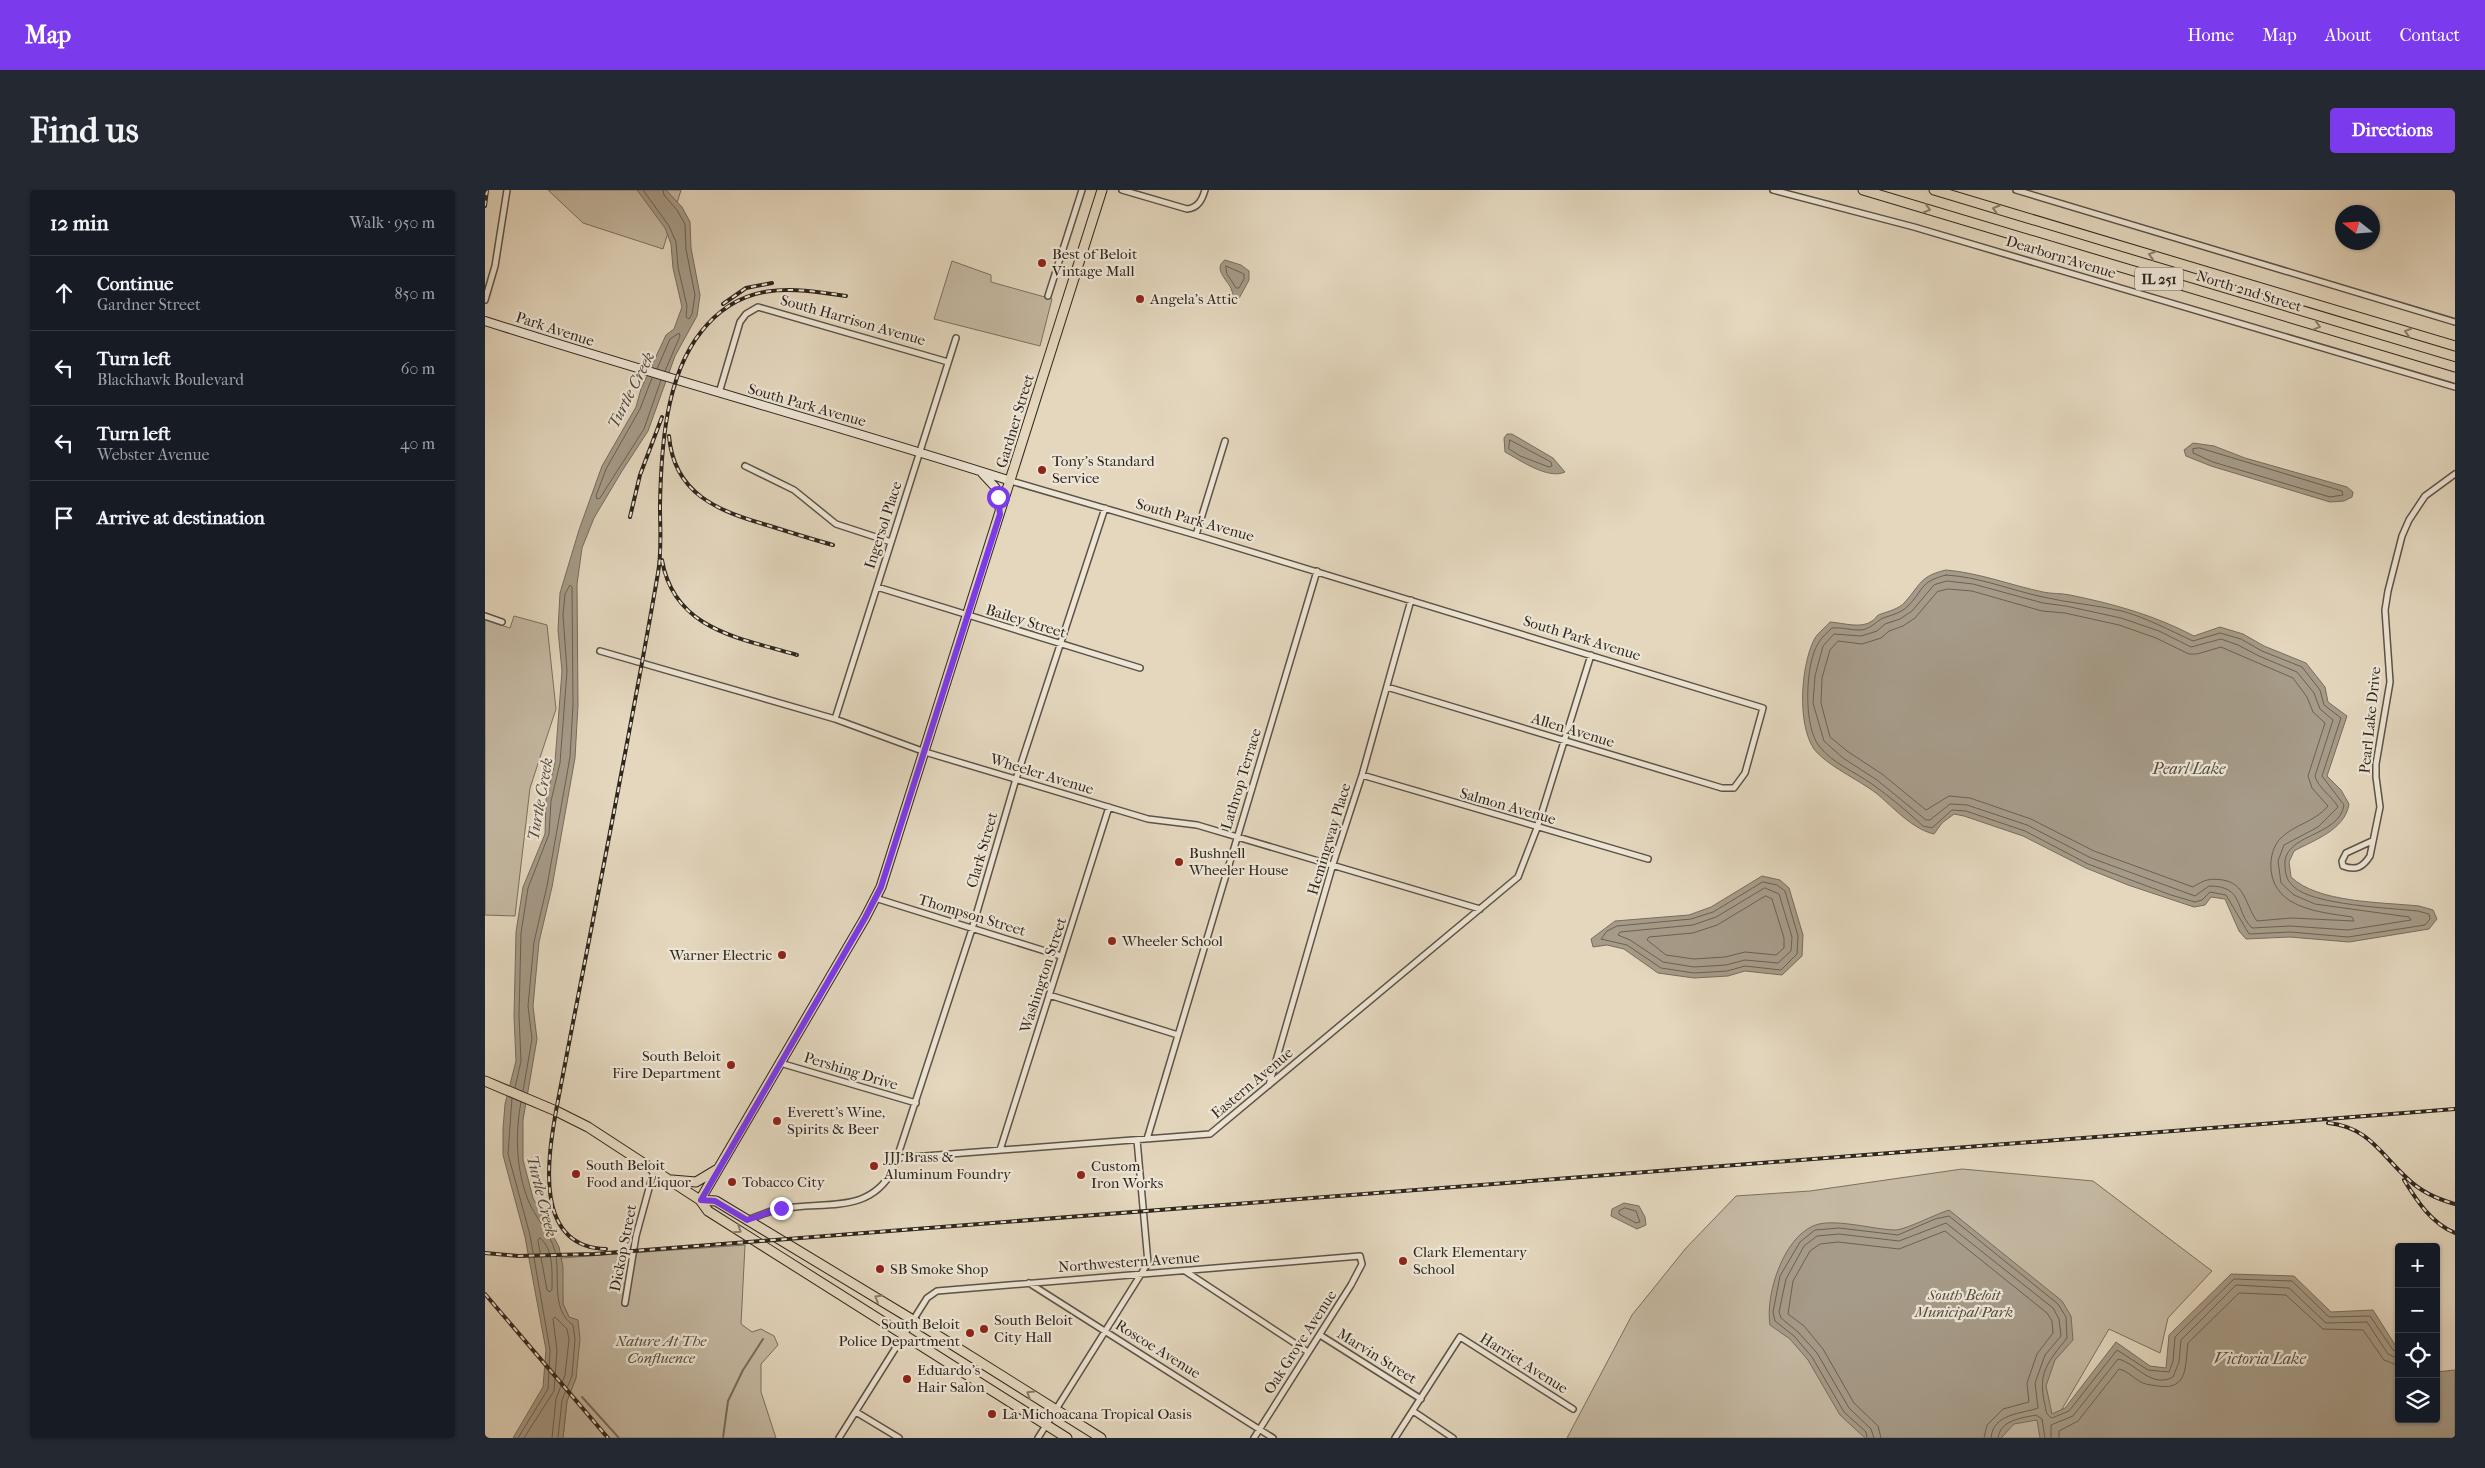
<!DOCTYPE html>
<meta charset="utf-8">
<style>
:root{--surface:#171b24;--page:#242831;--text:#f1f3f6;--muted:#9ea1a6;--line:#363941;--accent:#7c3aed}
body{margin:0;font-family:"IM FELL French Canon",serif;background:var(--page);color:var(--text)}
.controls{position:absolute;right:15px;bottom:15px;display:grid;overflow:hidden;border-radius:5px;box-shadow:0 1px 4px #0004}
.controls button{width:45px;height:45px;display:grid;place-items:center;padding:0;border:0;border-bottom:1px solid var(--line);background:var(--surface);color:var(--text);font:25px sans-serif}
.compass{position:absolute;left:1850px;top:15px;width:45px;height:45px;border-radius:50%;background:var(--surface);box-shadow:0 1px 4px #0004;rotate:287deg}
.stop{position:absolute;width:15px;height:15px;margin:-11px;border:4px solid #7c3aed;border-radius:50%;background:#fff}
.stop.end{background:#7c3aed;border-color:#fff;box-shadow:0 1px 5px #0008}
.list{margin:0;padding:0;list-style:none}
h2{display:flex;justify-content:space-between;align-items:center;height:65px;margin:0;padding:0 20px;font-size:21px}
h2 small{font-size:16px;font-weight:400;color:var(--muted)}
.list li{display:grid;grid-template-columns:32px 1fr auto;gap:15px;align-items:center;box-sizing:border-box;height:75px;padding:0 20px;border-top:1px solid var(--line)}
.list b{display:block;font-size:19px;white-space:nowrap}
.list p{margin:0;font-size:16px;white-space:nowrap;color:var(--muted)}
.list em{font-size:16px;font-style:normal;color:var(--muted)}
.icon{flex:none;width:28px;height:28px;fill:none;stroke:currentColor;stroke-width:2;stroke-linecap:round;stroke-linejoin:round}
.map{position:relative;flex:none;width:1970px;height:1248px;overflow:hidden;border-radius:5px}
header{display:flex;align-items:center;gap:30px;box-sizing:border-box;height:70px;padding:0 25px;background:var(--accent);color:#fff}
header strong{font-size:24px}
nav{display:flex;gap:28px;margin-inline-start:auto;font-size:18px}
.intro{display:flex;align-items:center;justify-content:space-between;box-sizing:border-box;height:120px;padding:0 30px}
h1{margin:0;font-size:35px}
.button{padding:12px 22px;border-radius:5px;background:var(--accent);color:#fff;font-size:18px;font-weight:700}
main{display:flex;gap:30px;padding:0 30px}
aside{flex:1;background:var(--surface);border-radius:5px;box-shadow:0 1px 4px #0004}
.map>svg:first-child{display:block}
</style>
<header>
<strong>Map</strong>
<nav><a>Home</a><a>Map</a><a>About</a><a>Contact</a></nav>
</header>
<div class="intro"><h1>Find us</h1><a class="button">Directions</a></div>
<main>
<aside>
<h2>12 min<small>Walk · 950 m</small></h2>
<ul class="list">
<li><svg class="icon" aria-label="ahead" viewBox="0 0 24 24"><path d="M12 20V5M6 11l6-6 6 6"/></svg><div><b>Continue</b><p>Gardner Street</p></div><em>850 m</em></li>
<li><svg class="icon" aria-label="left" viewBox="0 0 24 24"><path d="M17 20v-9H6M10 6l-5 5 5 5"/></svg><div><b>Turn left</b><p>Blackhawk Boulevard</p></div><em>60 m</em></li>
<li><svg class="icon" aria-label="left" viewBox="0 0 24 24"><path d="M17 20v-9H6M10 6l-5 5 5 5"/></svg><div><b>Turn left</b><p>Webster Avenue</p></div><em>40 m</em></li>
<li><svg class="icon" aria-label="arrive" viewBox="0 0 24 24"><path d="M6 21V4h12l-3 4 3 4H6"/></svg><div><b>Arrive at destination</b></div></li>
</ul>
</aside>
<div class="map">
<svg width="1970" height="1248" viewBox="0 0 1970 1248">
<rect width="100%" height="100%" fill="#e4d7be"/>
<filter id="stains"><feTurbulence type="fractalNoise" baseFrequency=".004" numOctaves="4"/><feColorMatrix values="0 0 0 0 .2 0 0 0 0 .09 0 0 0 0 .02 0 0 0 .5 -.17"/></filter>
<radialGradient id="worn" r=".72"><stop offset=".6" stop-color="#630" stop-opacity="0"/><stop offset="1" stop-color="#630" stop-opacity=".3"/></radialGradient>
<!-- green -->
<path fill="#c5b9a3" stroke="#7a7060" d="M63 0H196L178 59 98 33Z
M467 71 506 85V92L567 109 555 156 449 129Z
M29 426 62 435 71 519 45 598 30 726 0 725V430L25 438Z
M1477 979 1608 991 1727 1081 1683 1128 1675 1163 1624 1139 1560 1248H1082L1147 1125 1201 1058 1251 1006 1325 1001Z
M260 1055 256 1134 267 1142 276 1139 289 1146 293 1155 276 1174V1202L291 1248H78L82 1211 91 1188 84 1127 78 1114 76 1068Z"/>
<!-- water -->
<path fill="#a69b88" stroke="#766d5e" d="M152 0H181L197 17 205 32 206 58 215 105 212 126 190 166 163 241 137 281 109 328 97 358 92 394 93 515 90 568 67 697 54 752 48 816 52 849 38 930V970L48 1008 74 1057 78 1077V1114L84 1127 93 1130 95 1149 91 1188 82 1211 78 1248H28L58 1197 61 1160 40 1047 18 965V939L20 914 31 871 29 826 31 742 38 697 60 644 61 610 70 572 77 481 73 440 75 403 94 340 117 276 151 217 156 199 181 145 189 139 197 117 188 78 186 54 180 38Z
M740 70 756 75 764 81V90L751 114C748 108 748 103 746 98 741 89 728 78 740 70Z
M1022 244H1027L1068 268 1080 282C1063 290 1035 270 1020 262L1019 248Z
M1708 253 1729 256 1760 268 1862 297 1868 302 1867 307 1859 311 1845 312 1726 276 1701 266 1699 260Z
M1461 380C1495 383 1525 395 1558 402 1567 404 1576 403 1585 405 1629 414 1669 425 1709 446L1735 437 1758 444 1779 456 1821 473 1840 497 1843 512 1862 526 1842 586 1856 600 1864 614C1860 640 1829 650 1809 661L1804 672 1806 687C1833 713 1896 712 1934 716L1948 720 1952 729 1944 739 1864 752 1805 747 1761 749 1754 741 1740 709 1726 707 1720 715 1709 717 1643 695 1601 678 1538 646 1479 626 1469 624 1457 633 1449 644C1427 639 1408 617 1391 603 1374 590 1341 575 1329 559 1312 534 1316 478 1328 452 1331 444 1340 438 1345 432 1358 433 1377 439 1387 431 1391 429 1391 425 1396 424 1404 421 1414 419 1420 412 1436 394 1435 386 1461 380Z
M1277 686 1295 690 1304 698 1318 745 1317 766 1297 785 1260 781 1243 786 1209 788 1173 783 1139 759 1122 755 1108 757 1106 749 1130 731 1204 725 1226 717Z
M1139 1013 1154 1016 1160 1027 1161 1035 1152 1039 1126 1026 1127 1019Z
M1464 1020 1577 1111 1586 1126 1588 1150 1570 1170 1561 1196 1567 1224 1580 1218 1631 1152 1665 1176 1681 1178 1684 1145 1746 1084 1809 1086 1846 1122 1888 1120 1914 1161V1229H1951V1182L1970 1180V1248H1555L1552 1230 1529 1234 1516 1248H1380L1355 1225 1323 1170 1305 1149 1285 1135C1280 1105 1298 1049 1328 1036 1347 1027 1389 1040 1411 1040 1422 1039 1451 1024 1464 1020Z"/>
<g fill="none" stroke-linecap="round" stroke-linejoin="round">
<!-- shore -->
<path stroke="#6a6153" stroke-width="1" d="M158 0 184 36 191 52 193 77 202 116 201 127 204 129 207 124 210 105 201 59 200 34 192 20 179 5 178 0
M741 76 759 84V89L754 98H751L742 84Z
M172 179 185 149 194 143 195 146 180 181
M167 188 155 219 121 279 111 306 112 309 115 308 159 239 176 190
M1025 250 1066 272 1067 276 1064 277 1035 266 1024 259Z
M1715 258 1857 301 1858 305 1845 307 1728 272 1708 263V259Z
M1461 385C1495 387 1525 400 1558 407 1584 413 1611 415 1637 421 1662 428 1684 440 1708 451L1735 443 1756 449 1777 461 1817 477 1835 500 1839 515 1856 528 1837 586 1859 615C1854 648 1796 643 1800 677 1801 687 1802 690 1809 697 1828 715 1905 718 1933 721L1944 724 1945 729 1940 735 1863 747 1805 742 1764 744 1741 705 1725 702 1717 710 1710 712 1686 705 1603 674 1540 641 1481 621 1467 620 1447 638 1438 636C1422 621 1405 607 1387 594 1370 582 1347 573 1334 556 1318 536 1320 472 1334 452 1337 447 1343 442 1347 438 1356 437 1365 440 1374 440 1385 440 1390 432 1398 428 1407 425 1416 423 1423 416 1439 400 1434 392 1461 385Z
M1462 391 1488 394 1558 413 1581 416 1636 428 1674 441 1706 457 1736 449 1753 455 1774 466 1812 482 1829 503 1835 519 1848 530 1830 586C1833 598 1847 606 1853 617L1833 637 1799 655 1793 671 1796 693 1809 705 1830 714 1924 727 1926 730 1863 740 1805 736 1767 738C1749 720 1760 696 1724 696L1710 706 1606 668 1542 635 1482 615 1465 614 1445 630H1441L1392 590 1358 568 1339 551 1328 513 1330 486 1338 456 1349 444 1376 446 1392 441 1400 434 1415 429 1427 421 1449 395Z
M1463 399 1487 401 1557 421 1580 423 1634 435 1671 448 1704 464H1712L1736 457 1808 488 1822 507 1828 522 1840 533 1823 586 1827 598 1843 616C1830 632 1810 634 1796 648 1788 655 1785 669 1786 680 1790 719 1835 722 1867 727L1869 731 1806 728 1772 731C1760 715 1761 694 1738 690 1724 688 1719 690 1708 697L1609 661 1546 629 1485 608 1464 606 1441 620 1397 584 1362 561 1345 547 1336 513 1337 488 1345 460 1353 451 1377 454 1396 448 1404 441 1418 436 1430 428 1452 402Z
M1278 692 1292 695 1300 701 1313 746 1312 764 1296 780 1260 776 1242 781 1209 783 1176 778 1142 755 1116 749 1122 741 1132 736 1206 729 1228 722Z
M1280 698 1294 704 1307 747 1306 761 1293 773 1260 770 1241 775 1209 777 1178 772 1145 750 1133 745 1135 742 1208 735 1231 727Z
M1281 706 1287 709 1299 748V758L1291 765 1260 762 1240 767 1209 769 1181 765 1162 750 1164 747 1208 743 1232 735Z
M30 898 36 871 34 826 36 743 43 698 64 644 66 611 75 573 82 481 78 425 80 404 85 395 87 397 88 515 85 567 62 696 49 752 43 816 47 849 38 901
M27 908 23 964 45 1045 65 1160 63 1199 33 1248
M36 912C30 944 31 979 43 1010 50 1027 65 1043 70 1061 76 1086 65 1119 88 1135L90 1149 87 1186 77 1210 73 1248
M1140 1018 1151 1021 1155 1032 1151 1033 1134 1024V1021Z
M55 1048C69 1059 67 1083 67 1099L65 1102 62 1100 53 1051Z
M39 1248 69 1201 72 1160 68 1129 70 1127 82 1139 84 1150 80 1185 71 1209 67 1248
M1382 1248 1381 1242 1359 1222 1327 1167 1309 1146 1290 1131 1288 1122 1295 1086 1315 1052 1330 1040 1354 1038 1413 1045 1450 1029 1464 1026 1573 1114 1581 1127 1582 1148C1563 1172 1552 1183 1560 1215 1561 1221 1561 1225 1567 1228L1584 1221 1632 1160 1663 1180 1684 1182 1688 1171 1690 1147 1749 1089 1807 1091 1844 1127 1885 1126 1908 1160 1914 1162
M1389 1248 1386 1239 1364 1218 1332 1163 1313 1142 1296 1128 1294 1122 1301 1089 1319 1056 1332 1046 1354 1044 1414 1051 1461 1033 1568 1118 1574 1129 1576 1146 1560 1165 1550 1193 1553 1218C1537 1224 1508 1223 1506 1248
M1396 1248 1393 1236 1369 1213 1338 1159 1319 1136 1303 1124 1308 1091 1325 1061 1335 1054 1353 1052 1414 1059 1460 1041 1562 1123 1567 1131 1568 1143 1552 1164 1542 1193 1544 1212 1518 1219 1502 1235 1499 1248
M1513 1248C1515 1230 1537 1228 1551 1225L1557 1229 1560 1248
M1566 1248V1235L1588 1226 1633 1169C1651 1173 1666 1199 1688 1187L1694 1172 1696 1150 1751 1095 1804 1098 1841 1133 1882 1132 1903 1164 1914 1169
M1574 1248V1241L1593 1231 1634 1179C1643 1181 1649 1189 1658 1193 1662 1195 1668 1195 1673 1196 1704 1201 1700 1174 1703 1153L1754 1103 1801 1105 1838 1139 1878 1140 1899 1170 1914 1176"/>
<!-- stream -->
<path stroke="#766d5e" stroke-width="2" d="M97 1207 134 1248
M238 1248 243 1211 258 1180 278 1149"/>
<defs>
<path id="street" d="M637 0 702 19C713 18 717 10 720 0
M1288 0 1429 37 1970 197
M1531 0 1970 132
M563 106 597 0
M0 110 10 76 22 0
M234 203 255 132 261 124 273 117 463 172
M260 276 309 300 351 334 406 352
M526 291 711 345 1278 518 1260 583 1249 598H1237L902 497
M711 345 740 251
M392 397 655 478
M0 426 17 432
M115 461 350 529 440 562 663 629 712 635 995 719
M350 529 471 148
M877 585 1163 669
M1887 651 1861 663 1857 671 1858 676C1871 681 1878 677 1885 666L1895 617 1891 587V574L1905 492 1900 420 1903 401 1917 346 1924 330 1940 306 1970 284
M390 708 576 766
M564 805 693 845
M295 873 431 913
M784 895 848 674 877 585 926 410
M662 949 832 381
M515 960 624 617
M414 968 725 944 1033 687 1052 638 1106 465
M262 1030C273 1026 284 1021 295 1019 338 1010 383 1026 408 980L487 739 531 589 620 318
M700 1081 823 1162
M544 1093 788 1248
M140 1113 151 1046 169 980
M835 1145 936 1209
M928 1221 968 1248
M371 1222 414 1248
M354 1248 442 1108 452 1101 875 1066 877 1074 866 1095 769 1248
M553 1248 663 1073 652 950
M910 1248 975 1147 1088 1219"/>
<path id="secondary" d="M0 131C175 187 351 235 526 291
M497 283 510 297 515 320"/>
<path id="primary" d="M1378 0 1970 177
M1449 0 1970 156
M0 891 71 921 103 937 215 1010 223 1021 582 1248
M187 990 211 992 231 980
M215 1010 380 728 396 697 617 0
M215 1010 231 1011 428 1130 616 1248"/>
</defs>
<!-- street casing -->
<use href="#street" stroke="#5c5346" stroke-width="8"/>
<!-- secondary casing -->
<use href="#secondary" stroke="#2f271e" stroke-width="10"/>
<!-- primary casing -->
<use href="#primary" stroke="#2f271e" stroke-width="11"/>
<!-- street -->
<use href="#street" stroke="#ede5d5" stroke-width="5"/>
<!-- secondary -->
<use href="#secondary" stroke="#ede5d5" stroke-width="8"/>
<!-- primary -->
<use href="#primary" stroke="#e4d7be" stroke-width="9"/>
<defs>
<path id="rail" d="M0 16 2 0
M238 114 261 98 287 93
M184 246C189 304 233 321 282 335 304 342 326 349 348 355
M145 327 155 285 177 227
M177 370C189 440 255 448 312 465
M1843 933C1884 937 1896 965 1923 989 1936 1002 1952 1009 1970 1014
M1919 990C1932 1011 1946 1033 1970 1043
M121 1059C48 1057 63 967 71 921 105 742 142 563 173 383 177 361 175 339 175 316 176 261 180 187 216 142 256 91 304 97 361 106
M0 1063 33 1066 109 1064 1970 919
M0 1104 123 1248"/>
</defs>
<!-- rail casing -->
<use href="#rail" stroke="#2f271e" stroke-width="4"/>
<!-- rail -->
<use href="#rail" stroke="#ede5d5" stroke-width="2" stroke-dasharray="5.5" stroke-linecap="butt"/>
</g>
<!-- one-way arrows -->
<defs><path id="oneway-chevron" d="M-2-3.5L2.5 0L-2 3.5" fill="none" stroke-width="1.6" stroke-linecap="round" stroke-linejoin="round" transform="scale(1.25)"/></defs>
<g stroke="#8a7f6e">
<use href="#oneway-chevron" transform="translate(1442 19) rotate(17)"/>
<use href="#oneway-chevron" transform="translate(1511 19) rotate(-163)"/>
<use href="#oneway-chevron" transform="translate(1667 65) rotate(-163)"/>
<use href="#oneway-chevron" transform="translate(1832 136) rotate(16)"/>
<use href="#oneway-chevron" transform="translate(1923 142) rotate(-163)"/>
<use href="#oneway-chevron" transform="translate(253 1040) rotate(33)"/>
<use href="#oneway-chevron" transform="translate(393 1108) rotate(-149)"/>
<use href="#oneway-chevron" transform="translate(545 1204) rotate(-148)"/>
</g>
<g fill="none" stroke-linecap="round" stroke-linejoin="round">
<!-- route -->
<path stroke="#7c3aed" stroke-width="6" d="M296 1018 262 1030 230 1011 216 1010 380 728 396 697 515 324 513 307"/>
</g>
<!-- markers -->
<g fill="#8f2418" stroke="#ede5d5" stroke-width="2">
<circle cx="557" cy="73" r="5"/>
<circle cx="655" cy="109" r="5"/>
<circle cx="557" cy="280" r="5"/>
<circle cx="694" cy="672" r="5"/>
<circle cx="627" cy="751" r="5"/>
<circle cx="297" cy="765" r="5"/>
<circle cx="246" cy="875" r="5"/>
<circle cx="292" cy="931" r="5"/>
<circle cx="389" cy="976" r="5"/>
<circle cx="91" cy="984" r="5"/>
<circle cx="596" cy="985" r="5"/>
<circle cx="247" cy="992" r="5"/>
<circle cx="918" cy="1071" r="5"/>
<circle cx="395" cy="1079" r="5"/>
<circle cx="499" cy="1139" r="5"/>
<circle cx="485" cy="1143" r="5"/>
<circle cx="422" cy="1189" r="5"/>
<circle cx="507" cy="1224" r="5"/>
</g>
<g text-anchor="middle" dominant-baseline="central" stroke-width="4.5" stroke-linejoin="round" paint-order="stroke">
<!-- shield labels -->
<rect fill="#ede5d5" stroke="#686055" stroke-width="1" x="1650" y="77.5" width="48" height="23" rx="4"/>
<g font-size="14" font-weight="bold" fill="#2f271e">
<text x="1674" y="89">IL 251</text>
</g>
<!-- poi labels -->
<g font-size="15" fill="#2f271e" stroke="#ede5d5" text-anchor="start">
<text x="567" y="64">Best of Beloit<tspan x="567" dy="17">Vintage Mall</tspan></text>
<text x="665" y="109">Angela's Attic</text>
<text x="567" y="271">Tony's Standard<tspan x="567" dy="17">Service</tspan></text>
<text x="704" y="663">Bushnell<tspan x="704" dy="17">Wheeler House</tspan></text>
<text x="637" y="751">Wheeler School</text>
<text x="287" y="765" text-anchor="end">Warner Electric</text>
<text x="236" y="866" text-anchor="end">South Beloit<tspan x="236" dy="17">Fire Department</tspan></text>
<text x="302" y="922">Everett's Wine,<tspan x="302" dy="17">Spirits &amp; Beer</tspan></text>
<text x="399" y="967">JJJ Brass &amp;<tspan x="399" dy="17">Aluminum Foundry</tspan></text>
<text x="101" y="975">South Beloit<tspan x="101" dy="17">Food and Liquor</tspan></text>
<text x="606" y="976">Custom<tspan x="606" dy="17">Iron Works</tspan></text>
<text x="257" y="992">Tobacco City</text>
<text x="928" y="1062">Clark Elementary<tspan x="928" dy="17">School</tspan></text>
<text x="405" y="1079">SB Smoke Shop</text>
<text x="509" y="1130">South Beloit<tspan x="509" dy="17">City Hall</tspan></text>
<text x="475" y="1134" text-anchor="end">South Beloit<tspan x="475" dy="17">Police Department</tspan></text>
<text x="432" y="1180">Eduardo's<tspan x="432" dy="17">Hair Salon</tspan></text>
<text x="517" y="1224">La Michoacana Tropical Oasis</text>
</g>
<!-- street labels -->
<g font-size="15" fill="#2f271e" stroke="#ede5d5">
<text transform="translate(1576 67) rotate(17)">Dearborn Avenue</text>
<text transform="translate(1764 101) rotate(17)">North 2nd Street</text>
<text transform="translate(368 130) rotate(16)">South Harrison Avenue</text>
<text transform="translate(70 139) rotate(18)">Park Avenue</text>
<text transform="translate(322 215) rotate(16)">South Park Avenue</text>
<text transform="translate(530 231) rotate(-73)">Gardner Street</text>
<text transform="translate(710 330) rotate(16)">South Park Avenue</text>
<text transform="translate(398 335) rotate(-72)">Ingersol Place</text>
<text transform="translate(541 431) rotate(17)">Bailey Street</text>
<text transform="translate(1097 448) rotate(17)">South Park Avenue</text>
<text transform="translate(1885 530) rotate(-84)">Pearl Lake Drive</text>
<text transform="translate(1088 540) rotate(17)">Allen Avenue</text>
<text transform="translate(557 584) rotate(17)">Wheeler Avenue</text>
<text transform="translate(756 589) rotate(-73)">Lathrop Terrace</text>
<text transform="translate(1023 616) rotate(16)">Salmon Avenue</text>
<text transform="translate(844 649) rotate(-73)">Hemingway Place</text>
<text transform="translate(497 660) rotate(-74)">Clark Street</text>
<text transform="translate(487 725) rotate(17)">Thompson Street</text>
<text transform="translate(558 785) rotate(-72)">Washington Street</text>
<text transform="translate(366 881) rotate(17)">Pershing Drive</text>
<text transform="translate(767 893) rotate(-40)">Eastern Avenue</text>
<text transform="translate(138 1058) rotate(-79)">Dickop Street</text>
<text transform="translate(644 1072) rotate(-4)">Northwestern Avenue</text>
<text transform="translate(815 1152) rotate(-57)">Oak Grove Avenue</text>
<text transform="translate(673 1159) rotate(32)">Roscoe Avenue</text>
<text transform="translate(892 1166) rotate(32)">Marvin Street</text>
<text transform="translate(1039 1173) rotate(32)">Harriet Avenue</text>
</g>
<!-- park labels -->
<g font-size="15" font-style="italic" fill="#544c3f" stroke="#ede5d5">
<text x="1479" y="1105">South Beloit<tspan x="1479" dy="17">Municipal Park</tspan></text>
<text x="176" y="1151">Nature At The<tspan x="176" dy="17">Confluence</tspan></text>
</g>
<!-- water labels -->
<g font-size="16" font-style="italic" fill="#534a3e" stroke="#ede5d5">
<text transform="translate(146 200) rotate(-63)">Turtle Creek</text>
<text x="1704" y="578">Pearl Lake</text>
<text transform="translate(55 609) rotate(-80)">Turtle Creek</text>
<text transform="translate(57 1006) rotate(76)">Turtle Creek</text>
<text x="1775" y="1168">Victoria Lake</text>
</g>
</g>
<rect width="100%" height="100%" filter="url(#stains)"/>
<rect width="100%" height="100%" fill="url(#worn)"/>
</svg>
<div class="controls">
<button>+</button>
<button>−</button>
<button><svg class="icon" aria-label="locate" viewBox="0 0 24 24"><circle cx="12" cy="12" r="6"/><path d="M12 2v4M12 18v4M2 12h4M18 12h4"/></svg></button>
<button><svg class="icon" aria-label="layers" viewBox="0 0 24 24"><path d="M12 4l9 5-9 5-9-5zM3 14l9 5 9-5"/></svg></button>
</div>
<svg class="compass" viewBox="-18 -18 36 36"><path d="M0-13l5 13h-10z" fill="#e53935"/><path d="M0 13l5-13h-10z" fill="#9ea1a6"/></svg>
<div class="stop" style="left:513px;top:307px"></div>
<div class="stop end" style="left:296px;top:1018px"></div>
</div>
</main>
